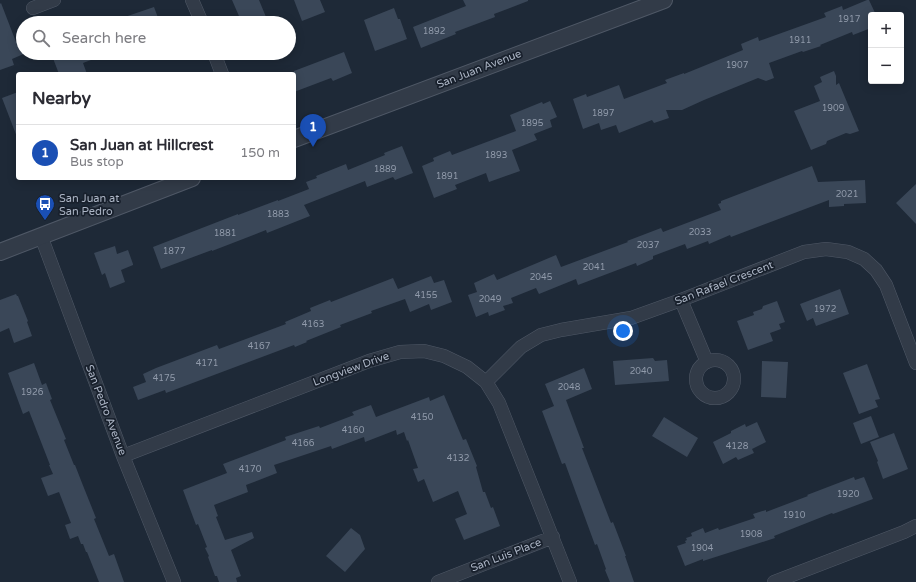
<!DOCTYPE html>
<meta charset="utf-8">
<style>
:root{--surface:#fff;--page:#f2f2f3;--text:#2b2b33;--muted:#7c7c81;--line:#e1e1e2;--accent:#d93025}
body{margin:0;font-family:"Varela Round",sans-serif;background:var(--page);color:var(--text)}
.controls{position:absolute;right:12px;top:12px;display:grid;overflow:hidden;border-radius:4px;box-shadow:0 2px 10px #0003}
.controls button{width:36px;height:36px;display:grid;place-items:center;padding:0;border:0;border-bottom:1px solid var(--line);background:var(--surface);color:var(--text);font:20px sans-serif}
.you{position:absolute;left:623px;top:331px;width:14px;height:14px;margin:-10px;border:3px solid #fff;border-radius:50%;background:#1a73e8;box-shadow:0 0 0 6px #1a73e833}
.badge{display:grid;place-items:center;width:26px;height:26px;border-radius:50%;background:var(--accent);color:#fff;font-size:13px;font-weight:700}
.pin{position:absolute;translate:-50% -33px;filter:drop-shadow(0 1px 2px #0008)}
.pin::after{content:'';position:absolute;top:21px;width:14px;height:12px;background:inherit;clip-path:polygon(0 0,100% 0,50% 100%)}
.list{margin:0;padding:0;list-style:none}
h2{display:flex;justify-content:space-between;align-items:center;height:52px;margin:0;padding:0 16px;font-size:17px}
h2 small{font-size:13px;font-weight:400;color:var(--muted)}
.list li{display:grid;grid-template-columns:26px 1fr auto;gap:12px;align-items:center;box-sizing:border-box;height:56px;padding:0 16px;border-top:1px solid var(--line)}
.list b{display:block;font-size:15px;white-space:nowrap}
.list p{margin:0;font-size:13px;white-space:nowrap;color:var(--muted)}
.list em{font-size:13px;font-style:normal;color:var(--muted)}
.icon{flex:none;width:22px;height:22px;fill:none;stroke:currentColor;stroke-width:2;stroke-linecap:round;stroke-linejoin:round}
.map{position:relative;flex:none;width:916px;height:582px;overflow:hidden}
.search{position:absolute;background:var(--surface);box-shadow:0 2px 10px #0003;left:16px;top:16px;width:280px;height:44px;display:flex;align-items:center;gap:10px;box-sizing:border-box;padding:0 14px;border-radius:22px;color:var(--muted);font-size:15px}
.panel{position:absolute;background:var(--surface);box-shadow:0 2px 10px #0003;left:16px;top:72px;width:280px;height:108px;border-radius:4px}
.map>svg:first-child{display:block}
</style>
<div class="map">
<svg width="916" height="582" viewBox="0 0 916 582">
<rect width="100%" height="100%" fill="#1e2937"/>
<!-- building -->
<path fill="#3a4758" d="M232 0H259L266 17 253 23H242Z
M294 0H320L325 12 302 21Z
M463 0H528V1L494 14 495 17 455 32 456 34 421 48 413 27 466 6Z
M867 0H869L876 15H871V28L853 35 852 32 820 45 821 46 803 52 802 51 769 63 774 78 766 81 758 78 704 100 682 110H666L669 118 654 123 652 120 619 133 616 125 601 130 599 123 583 129 573 99 586 94 587 97 619 85 624 99 667 83 665 80 684 73V74L743 50 741 44 758 37 759 41 826 17 824 13 842 6 843 10Z
M1 3 16 42 22 40 23 43V53H26L12 59 14 65 0 70V4Z
M154 7 160 23H114L113 21Z
M394 8 398 19H400L407 39 375 51 364 20Z
M344 52 352 73 333 81 331 78 294 92V71Z
M51 53H107V54L83 63 87 74H59Z
M834 71 836 76V85L839 83 859 131 850 134 846 133 827 141 826 144 811 150 794 111 820 101 814 86 822 82 820 77Z
M18 92V137H17L2 98Z
M550 101 557 117 550 120 552 127 534 134 537 140 512 150 520 171 489 182 486 173 455 185 457 189 434 198 422 166 434 161 433 158 450 151 452 155 516 131 510 115 542 102 543 104Z
M402 146 413 173 395 180 393 177 367 187 365 181 304 205 310 216 267 233 266 230 212 251V250L161 269 153 247 238 214V215L278 200V201L309 189 306 182 317 178 316 176 346 164 348 170 385 155 384 153Z
M812 166 818 182 865 180 866 203 844 204V206L829 207V200L731 237 730 235 709 244 708 241 687 249 685 244 653 256V259L637 266 636 263 578 285 576 279 539 294 536 288 511 298 513 303 503 306 505 310 489 316 488 312 476 317 468 295 477 292 474 283 494 274 497 280 556 255 561 267 628 242 627 241 661 228 663 232 721 210 718 204 721 203V201Z
M916 184V224L896 203Z
M115 246 117 254 128 250 133 264V265L121 270 125 282 110 288 105 273 102 275 94 253Z
M431 276 434 283 444 280 452 302 431 310 429 304 410 312 405 299 371 311 372 313 340 325 341 327 306 341 307 342 295 347 294 345 166 393 165 390 138 400 133 387 146 382 143 374 156 368 217 345 219 349 286 324 285 322 311 311 310 308 330 300 331 302 393 278 398 289Z
M840 289 849 314 816 326 813 318 807 321 800 304Z
M16 294 17 296H18L28 321 27 322 32 336 14 343 9 328 0 332V300Z
M777 301 785 322 779 324 781 329 770 333 773 341 748 350 737 321 754 315 753 312 762 309 763 306Z
M653 358 655 361 667 360 669 381 615 385 613 361Z
M762 361 788 362 786 398 761 397Z
M34 363 42 385 46 383 52 399 50 400 66 439 64 440 74 465H75L82 483 96 518 94 519 109 556 114 554 124 582H99L87 552H86L83 544H81L78 536 70 539 65 525 71 523 59 492 48 496 41 478 53 474 49 465H50L29 411 23 414 8 373Z
M867 364 880 399 875 400 878 407 859 414 843 373Z
M584 368 592 389 566 400 584 448H582L611 523 613 522 626 556H625L634 582H610L605 570 606 569 597 544 595 545 565 463 562 464 542 411 554 406 545 384Z
M444 395 463 440 466 439 477 466 476 467 483 492H485L491 508 493 507 500 526 464 540 455 519 467 514 458 491 433 502 424 479 418 482 413 469 418 468 408 440 407 441 404 432 397 435 396 430 365 442 364 437 332 449 331 446 274 465 277 473 246 485 248 492 214 505 218 516 216 517 225 540 252 532 254 538 231 550 241 576 236 578 237 582H219L217 576H215L208 557 209 556 205 548 207 547 198 524 196 525 183 490 227 473 223 464 286 440 285 437 319 426 320 428 354 415 352 412 371 405 376 417 429 397 430 401Z
M871 416 879 437 861 444 853 423Z
M664 417 698 438 687 457 652 436Z
M757 422 766 442 752 449 754 453 738 460 736 457 723 464 713 442 731 433V431L745 424 746 427Z
M894 433 908 469 883 479 877 462 878 461 870 442Z
M854 477 855 480 864 477 873 499 833 514 832 513 774 536 775 538 703 561V559L685 566 677 546 686 543 685 541 687 540 686 538 692 536 691 533 703 528 705 533 718 528 719 530 755 518 753 514 766 510V512L808 496 807 495Z
M351 528 360 535 365 549 345 572 326 556Z"/>
<g fill="none" stroke-linecap="round" stroke-linejoin="round">
<defs>
<path id="minor" d="M192 0 202 23
M33 8 54 0
M214 53 222 74
M41 236 123 456 174 582
M681 300 707 362
M696 379a19 19 0 1 1 38 0a19 19 0 1 1-38 0Z
M486 382 521 347 541 335 561 330 631 318 681 300 804 252 826 249 848 252 864 259 876 270 886 285 916 363
M123 456 369 361 400 352 424 351 444 356 467 367 486 382 499 403 570 582
M438 582 553 537
M774 582 904 532 916 526"/>
<path id="tertiary" d="M294 139 664 0
M0 252 192 178"/>
</defs>
<!-- minor casing -->
<use href="#minor" stroke="#4f5866" stroke-width="14"/>
<!-- tertiary casing -->
<use href="#tertiary" stroke="#4f5866" stroke-width="18"/>
<!-- minor -->
<use href="#minor" stroke="#323b48" stroke-width="13"/>
<!-- tertiary -->
<use href="#tertiary" stroke="#323b48" stroke-width="16"/>
</g>
<!-- icons -->
<defs>
<symbol id="bus-pin" viewBox="-11 -11 22 30"><path d="M0 17L-7.5 6A9.5 9.5 0 1 1 7.5 6Z" fill="#1a4fb4" stroke="#18202c"/><path d="M-5-6H5V4H4V6H2V4H-2V6H-4V4H-5ZM-3.5-4V0h7V-4ZM-3.5 1.2v1.5H-2V1.2ZM2 1.2v1.5H3.5V1.2Z" fill="#fff"/></symbol>
</defs>
<g fill-rule="evenodd">
<use href="#bus-pin" x="34" y="193" width="22" height="30"/>
</g>
<g text-anchor="middle" dominant-baseline="central" stroke-width="3.5" stroke-linejoin="round" paint-order="stroke">
<!-- number labels -->
<g font-size="9" fill="#909aaa">
<text x="849" y="19">1917</text>
<text x="434" y="31">1892</text>
<text x="800" y="40">1911</text>
<text x="737" y="65">1907</text>
<text x="833" y="108">1909</text>
<text x="603" y="113">1897</text>
<text x="532" y="123">1895</text>
<text x="496" y="155">1893</text>
<text x="385" y="169">1889</text>
<text x="447" y="176">1891</text>
<text x="847" y="194">2021</text>
<text x="278" y="214">1883</text>
<text x="700" y="232">2033</text>
<text x="225" y="233">1881</text>
<text x="648" y="245">2037</text>
<text x="174" y="251">1877</text>
<text x="594" y="267">2041</text>
<text x="541" y="277">2045</text>
<text x="426" y="295">4155</text>
<text x="490" y="299">2049</text>
<text x="825" y="309">1972</text>
<text x="313" y="324">4163</text>
<text x="259" y="346">4167</text>
<text x="207" y="363">4171</text>
<text x="641" y="371">2040</text>
<text x="164" y="378">4175</text>
<text x="569" y="387">2048</text>
<text x="32" y="392">1926</text>
<text x="422" y="417">4150</text>
<text x="353" y="430">4160</text>
<text x="303" y="443">4166</text>
<text x="737" y="446">4128</text>
<text x="458" y="458">4132</text>
<text x="250" y="469">4170</text>
<text x="848" y="494">1920</text>
<text x="794" y="515">1910</text>
<text x="751" y="534">1908</text>
<text x="702" y="548">1904</text>
</g>
<!-- street labels -->
<g font-size="11" fill="#acb5c5" stroke="#18202c">
<text transform="translate(479 69) rotate(-21)">San Juan Avenue</text>
<text transform="translate(724 283) rotate(-21)">San Rafael Crescent</text>
<text transform="translate(351 369) rotate(-20)">Longview Drive</text>
<text transform="translate(106 410) rotate(69)">San Pedro Avenue</text>
<text transform="translate(506 555) rotate(-21)">San Luis Place</text>
</g>
<!-- poi labels -->
<g font-size="11" fill="#acb5c5" stroke="#18202c" text-anchor="start">
<text x="59" y="198">San Juan at<tspan x="59" dy="13">San Pedro</tspan></text>
</g>
</g>
</svg>
<div class="controls">
<button>+</button>
<button>−</button>
</div>
<div class="you"></div>
<div class="pin badge" style="left:313px;top:147px;background:#1a4fb4">1</div>
<div class="search"><svg class="icon" aria-label="search" viewBox="0 0 24 24"><circle cx="10" cy="10" r="6"/><path d="M15 15l6 6"/></svg>Search here</div>
<section class="panel">
<h2>Nearby<small></small></h2>
<ul class="list">
<li><span class="badge" style="background:#1a4fb4">1</span><div><b>San Juan at Hillcrest</b><p>Bus stop</p></div><em>150 m</em></li>
</ul>
</section>
</div>
